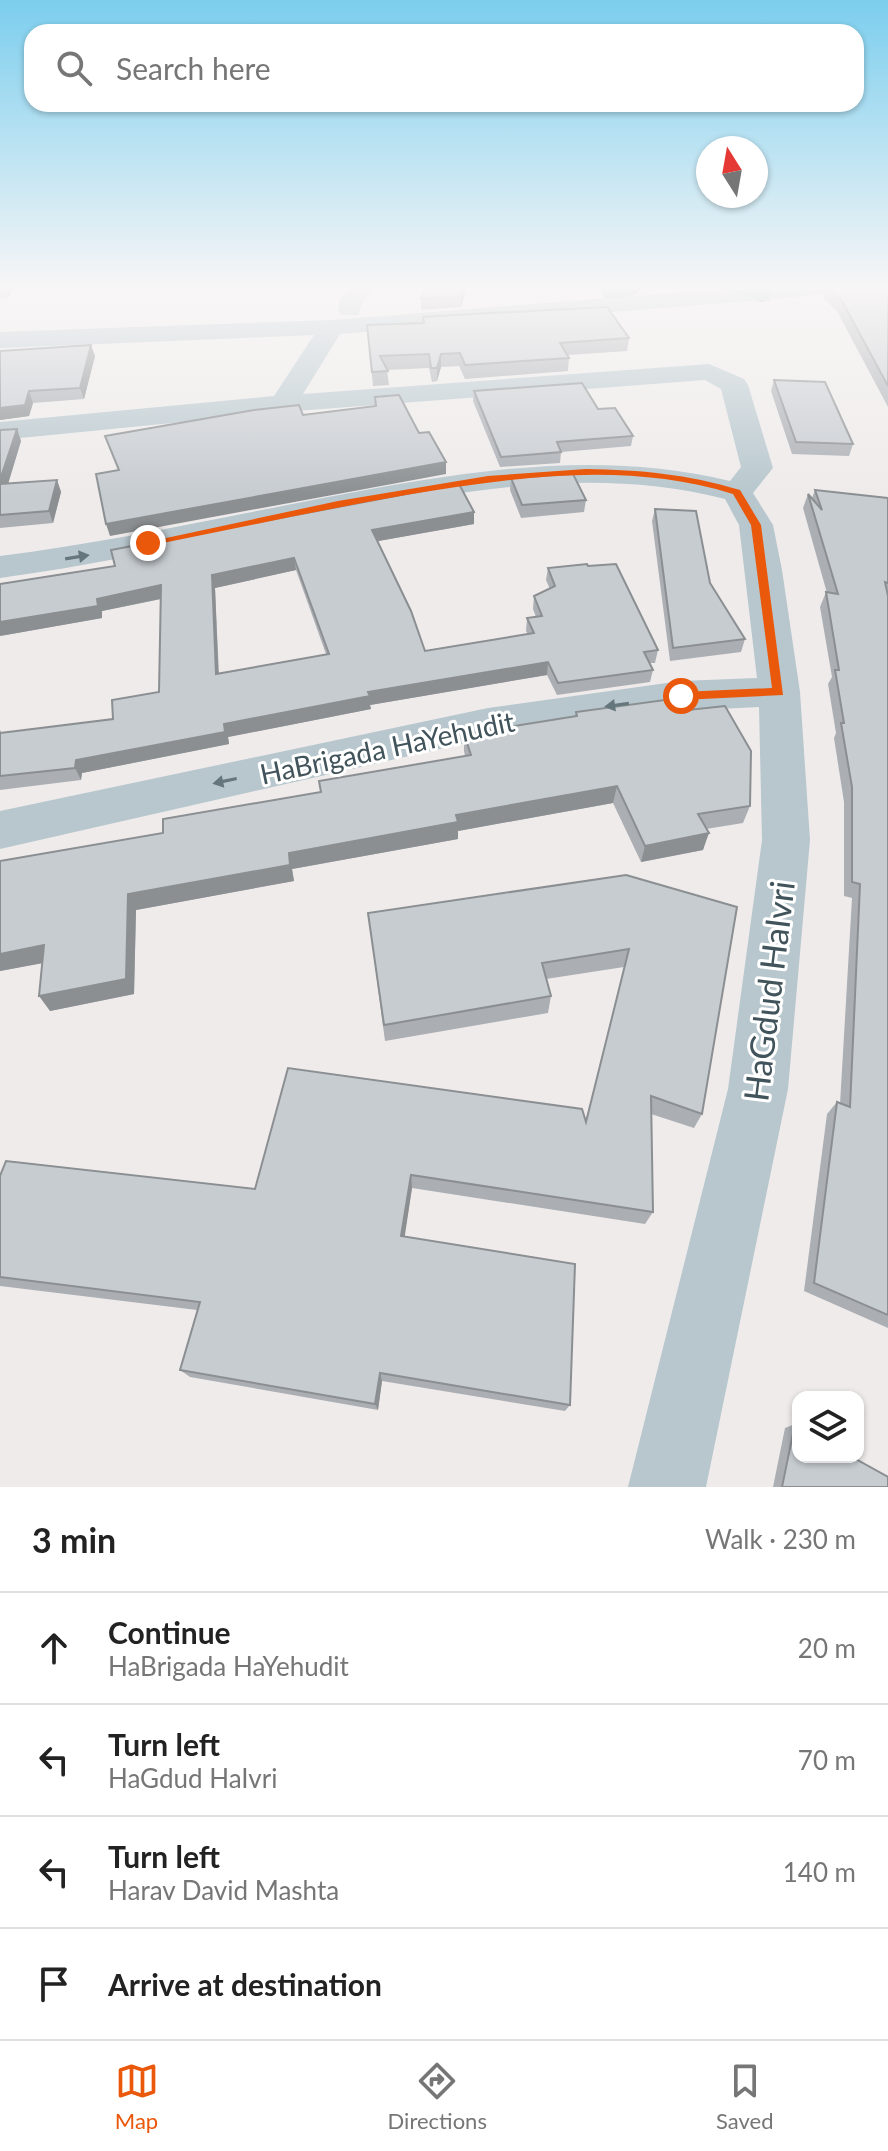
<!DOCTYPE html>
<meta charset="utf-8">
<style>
:root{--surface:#fff;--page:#f2f2f2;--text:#222;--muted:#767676;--line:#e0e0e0;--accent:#ea580c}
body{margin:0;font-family:Lato,sans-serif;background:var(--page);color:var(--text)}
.controls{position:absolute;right:24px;bottom:24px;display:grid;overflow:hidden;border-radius:16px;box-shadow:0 2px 6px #0004}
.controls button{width:72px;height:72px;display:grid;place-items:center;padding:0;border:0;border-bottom:2px solid var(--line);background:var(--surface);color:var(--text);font:40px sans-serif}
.compass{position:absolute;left:696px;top:136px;width:72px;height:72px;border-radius:50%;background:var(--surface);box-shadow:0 2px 6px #0004;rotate:349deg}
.stop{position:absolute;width:24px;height:24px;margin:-18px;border:6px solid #ea580c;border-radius:50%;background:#fff}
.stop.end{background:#ea580c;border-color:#fff;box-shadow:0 2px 8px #0008}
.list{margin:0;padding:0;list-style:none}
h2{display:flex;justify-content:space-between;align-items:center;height:104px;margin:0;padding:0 32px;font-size:34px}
h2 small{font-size:26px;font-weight:400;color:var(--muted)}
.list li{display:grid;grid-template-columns:52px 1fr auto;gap:24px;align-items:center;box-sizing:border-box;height:112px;padding:0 32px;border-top:2px solid var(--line)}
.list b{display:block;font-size:30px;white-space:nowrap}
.list p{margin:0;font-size:26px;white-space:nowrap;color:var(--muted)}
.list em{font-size:26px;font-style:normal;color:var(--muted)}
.icon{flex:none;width:44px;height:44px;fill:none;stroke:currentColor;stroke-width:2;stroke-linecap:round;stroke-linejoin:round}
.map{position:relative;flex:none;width:888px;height:1487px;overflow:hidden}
.search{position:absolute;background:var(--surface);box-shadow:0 2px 6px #0004;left:24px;right:24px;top:24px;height:88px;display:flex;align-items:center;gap:20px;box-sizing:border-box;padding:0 28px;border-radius:24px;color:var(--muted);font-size:30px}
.sheet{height:552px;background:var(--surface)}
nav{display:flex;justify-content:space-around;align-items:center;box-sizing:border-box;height:112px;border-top:2px solid var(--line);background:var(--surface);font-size:22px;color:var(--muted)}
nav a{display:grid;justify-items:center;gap:4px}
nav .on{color:var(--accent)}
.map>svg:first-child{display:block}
</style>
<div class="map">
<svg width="888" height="1487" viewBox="0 0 888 1487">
<rect width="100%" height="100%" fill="#efebeb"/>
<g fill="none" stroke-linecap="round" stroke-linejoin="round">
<defs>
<path id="highway" d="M605 287H639L636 292 614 298 606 296 603 291Z
M726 287H774L769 298 761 300 729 292Z"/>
</defs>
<!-- highway casing -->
<use href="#highway" stroke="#6796ad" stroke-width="4"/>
<!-- minor -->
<path fill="#b7c7cd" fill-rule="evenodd" d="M351 287H375L363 301 358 315H342L338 310 340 299Z
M750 287 769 288 772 293 769 298 761 300 340 334 303 394 709 364 744 379 748 385 773 468 753 493 773 525 782 570 800 692 810 840 788 1089 706 1487H628L728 1089 762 840 759 707 681 711 488 738 0 849V811L488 708 681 681 757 678 739 525 725 499C593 465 458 491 328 517 219 538 110 563 0 578V556C110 542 219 518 328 497 461 472 596 448 730 481L741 467 721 389 705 380 283 412 0 440V422L274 396 314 335 0 348V332L332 320Z"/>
<!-- major -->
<path fill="#a7c3cf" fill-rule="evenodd" d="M833 287 830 292 822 294 761 300 753 298 750 293 757 287Z"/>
<!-- highway -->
<use href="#highway" fill="#7cabc2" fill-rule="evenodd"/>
</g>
<!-- wall -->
<path fill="#abafb4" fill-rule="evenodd" d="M0 287H14L8 298 0 299Z
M426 287H468L461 307 421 310V299Z
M826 287H888V407L837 311 823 298Z
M423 317 629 338 627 351 568 355 569 358 568 371 465 379 459 366 441 367 437 381 432 382 429 368 387 370 389 385 373 386 367 325 423 323Z
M0 351 95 356 84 399 33 403 29 416 0 420Z
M774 380 853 444 849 456 792 454 771 391Z
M474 391 598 409 633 436 631 446 561 452 560 463 500 467 473 401Z
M17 429 21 441 8 484 57 480 61 492 53 523 0 528V430Z
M511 478 586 500 584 512 521 518 510 490Z
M815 490 888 498V1328L804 1291 827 1114 837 1102 840 1104 852 898 844 896V802L834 738 836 733 828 684 832 677 820 607 826 592 827 593 803 508 808 494 812 498Z
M655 509 710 583 745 639 741 652 670 661 652 521Z
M474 512V524L378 541 425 651 528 634 526 631 527 618 536 617 533 609 534 596 550 589 546 580 548 568 588 566 658 650 655 663H650L653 670 650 682 557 695 547 675 370 705 371 709 228 737 229 744 82 773 81 780 0 790V730L2 733 113 719 159 692 161 599 102 611V618L0 636ZM296 570 326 654 219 674 215 588Z
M679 711 750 806 743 823 706 829 703 850 641 862 613 803 458 831V839L292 869 294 881 136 910 134 994 50 1011 42 963 0 971V861L163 833 465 756 464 751V734L575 716 576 712Z
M626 875 702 1114 694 1128 651 1114 653 1212 645 1224 412 1188 404 1237 570 1405 565 1411 382 1381 378 1410 190 1377 180 1370 197 1310 0 1286V1176L255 1189 586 1120 624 967 546 979 551 996 548 1013 385 1041 368 913Z
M795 1424 888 1487H773L785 1428Z"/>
<!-- shaded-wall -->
<path fill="#8b8f92" d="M4 287H14L8 298Z
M464 287H468L461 307V296Z
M91 345 95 356 84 399 80 388Z
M441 354V367L437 381V368Z
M29 391 33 403 29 416 0 420V408Z
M17 429 21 441 4 497 0 488V480Z
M446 462V474L110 536 106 524Z
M57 480 61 492 53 523 49 511Z
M474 512V524L373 542 372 530Z
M294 558 296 570 215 588 219 687 216 674 212 575Z
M161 585 165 598 102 611V618L0 636V622L97 599Z
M548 662 547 675 370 705 371 709 228 737 229 744 82 773 81 780 75 768 76 760 224 724 368 692Z
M617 786 613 803 458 831V839L292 869 294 881 136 910 134 994 50 1011 39 996 128 894 289 853 456 815Z
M709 833 703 850 641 862 645 846Z
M44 945 54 961 0 971V954Z
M411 1175 412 1188 403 1248 401 1236Z
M380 1373 382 1381 378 1410 375 1404Z"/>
<!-- building -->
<path fill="#c7ccd1" stroke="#8b8f92" stroke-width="2" fill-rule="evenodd" d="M426 287H464L461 296 421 299Z
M827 287H888V386L841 299Z
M607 307 629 338 560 343 569 358 465 365 460 353 441 354 437 368H431L429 354 380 356 388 371 372 372 367 325 424 323 423 317 454 315Z
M91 345 80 388 29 391 25 405 0 408V351Z
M774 380 825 382 853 444 796 442Z
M582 383 598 409 615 408 633 436 557 442 561 452 501 457 474 391Z
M399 395 419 433 429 432 446 462 106 524 96 474 119 470 105 436 254 410 299 405 303 415 376 406 375 397Z
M17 429 0 480V430Z
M573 474 586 500 522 505 511 478Z
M57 480 49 511 0 515V484Z
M459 484 474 512 372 530 411 611 425 651 534 633 527 618 542 616 534 596 555 586 548 568 587 564 588 566 616 564 658 650 644 652 653 670 558 683 548 662 368 692 370 696 224 724 225 732 76 760 75 768 0 776V733L113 719 112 700 159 692 161 585 97 599 98 606 0 622V584L115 566 111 550ZM294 558 329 654 216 674 212 575Z
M815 490 888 498V583L885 582 888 596V1315L814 1283 837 1102 850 1107 860 884 852 882V787L841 723H844L835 670H839L826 592 838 594 808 494 822 510Z
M655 509 696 511 710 583 745 639 673 648Z
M672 699 679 711 725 706 751 751 750 806 698 814 709 833 645 846 617 786 456 815 458 822 289 853 290 865 128 894 126 979 39 996 44 945 0 954V861L163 833V819L321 792 319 781 471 755 464 734 577 716 576 712Z
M626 875 737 907 702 1114 651 1096 653 1212 411 1175 401 1236 575 1264 570 1405 380 1373 375 1404 180 1370 200 1302 0 1277V1176L6 1161 255 1189 288 1068 582 1109 586 1122 629 949 542 963 551 996 384 1025 368 913Z
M795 1424 798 1426V1457H852L888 1477V1487H782Z"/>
<!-- one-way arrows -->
<defs><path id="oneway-solid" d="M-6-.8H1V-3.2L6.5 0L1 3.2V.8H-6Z" transform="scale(2)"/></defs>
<g fill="#65767d">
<use href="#oneway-solid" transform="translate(77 557) rotate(-9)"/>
<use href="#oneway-solid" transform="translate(617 705) rotate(172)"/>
<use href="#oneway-solid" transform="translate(225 781) rotate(168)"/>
</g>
<!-- sky -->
<linearGradient id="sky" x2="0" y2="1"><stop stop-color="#7bceee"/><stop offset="0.58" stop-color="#f8f6f6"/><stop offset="1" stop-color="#f8f6f6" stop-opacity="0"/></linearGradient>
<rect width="888" height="495" fill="url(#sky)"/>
<!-- route -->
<path fill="#ea580c" d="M586 469C642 470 686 474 740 490L761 525 783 695 681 700 675 696 681 692 772 688 751 525 733 494C626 461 515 477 406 495 320 510 234 529 148 546L143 543 338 501 488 476Z"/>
<g text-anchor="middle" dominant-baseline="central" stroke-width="6" stroke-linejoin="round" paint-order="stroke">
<!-- street labels -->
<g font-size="28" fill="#42545b" stroke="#fff">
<text transform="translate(387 747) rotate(-12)">HaBrigada HaYehudit</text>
</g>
<!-- near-street labels -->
<g font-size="34" fill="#42545b" stroke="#fff">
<text transform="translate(768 991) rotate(-83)">HaGdud HaIvri</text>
</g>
</g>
</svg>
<div class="controls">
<button><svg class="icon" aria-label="layers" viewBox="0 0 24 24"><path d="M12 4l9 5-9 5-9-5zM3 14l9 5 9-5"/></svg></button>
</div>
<svg class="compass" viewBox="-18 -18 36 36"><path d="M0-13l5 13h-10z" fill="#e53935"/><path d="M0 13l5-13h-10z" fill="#767676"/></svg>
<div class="stop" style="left:681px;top:696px"></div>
<div class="stop end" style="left:148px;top:543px"></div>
<div class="search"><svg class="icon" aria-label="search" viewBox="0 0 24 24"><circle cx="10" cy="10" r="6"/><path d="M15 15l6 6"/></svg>Search here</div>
</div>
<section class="sheet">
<h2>3 min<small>Walk · 230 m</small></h2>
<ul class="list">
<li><svg class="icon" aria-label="ahead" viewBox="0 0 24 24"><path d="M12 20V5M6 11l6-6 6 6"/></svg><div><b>Continue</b><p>HaBrigada HaYehudit</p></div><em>20 m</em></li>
<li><svg class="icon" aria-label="left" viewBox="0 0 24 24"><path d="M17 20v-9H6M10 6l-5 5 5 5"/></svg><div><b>Turn left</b><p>HaGdud HaIvri</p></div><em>70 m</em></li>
<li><svg class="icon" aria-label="left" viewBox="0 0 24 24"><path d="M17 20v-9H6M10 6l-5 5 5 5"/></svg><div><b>Turn left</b><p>Harav David Mashta</p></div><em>140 m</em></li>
<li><svg class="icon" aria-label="arrive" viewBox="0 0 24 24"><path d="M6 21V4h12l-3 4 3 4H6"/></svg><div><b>Arrive at destination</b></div></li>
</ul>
</section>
<nav>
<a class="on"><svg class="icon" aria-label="map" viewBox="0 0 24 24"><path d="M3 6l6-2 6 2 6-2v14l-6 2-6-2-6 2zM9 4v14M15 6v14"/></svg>Map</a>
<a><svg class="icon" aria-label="directions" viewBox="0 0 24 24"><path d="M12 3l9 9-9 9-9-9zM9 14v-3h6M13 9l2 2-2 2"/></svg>Directions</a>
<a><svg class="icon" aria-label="saved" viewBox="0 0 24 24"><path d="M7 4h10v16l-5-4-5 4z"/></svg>Saved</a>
</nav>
